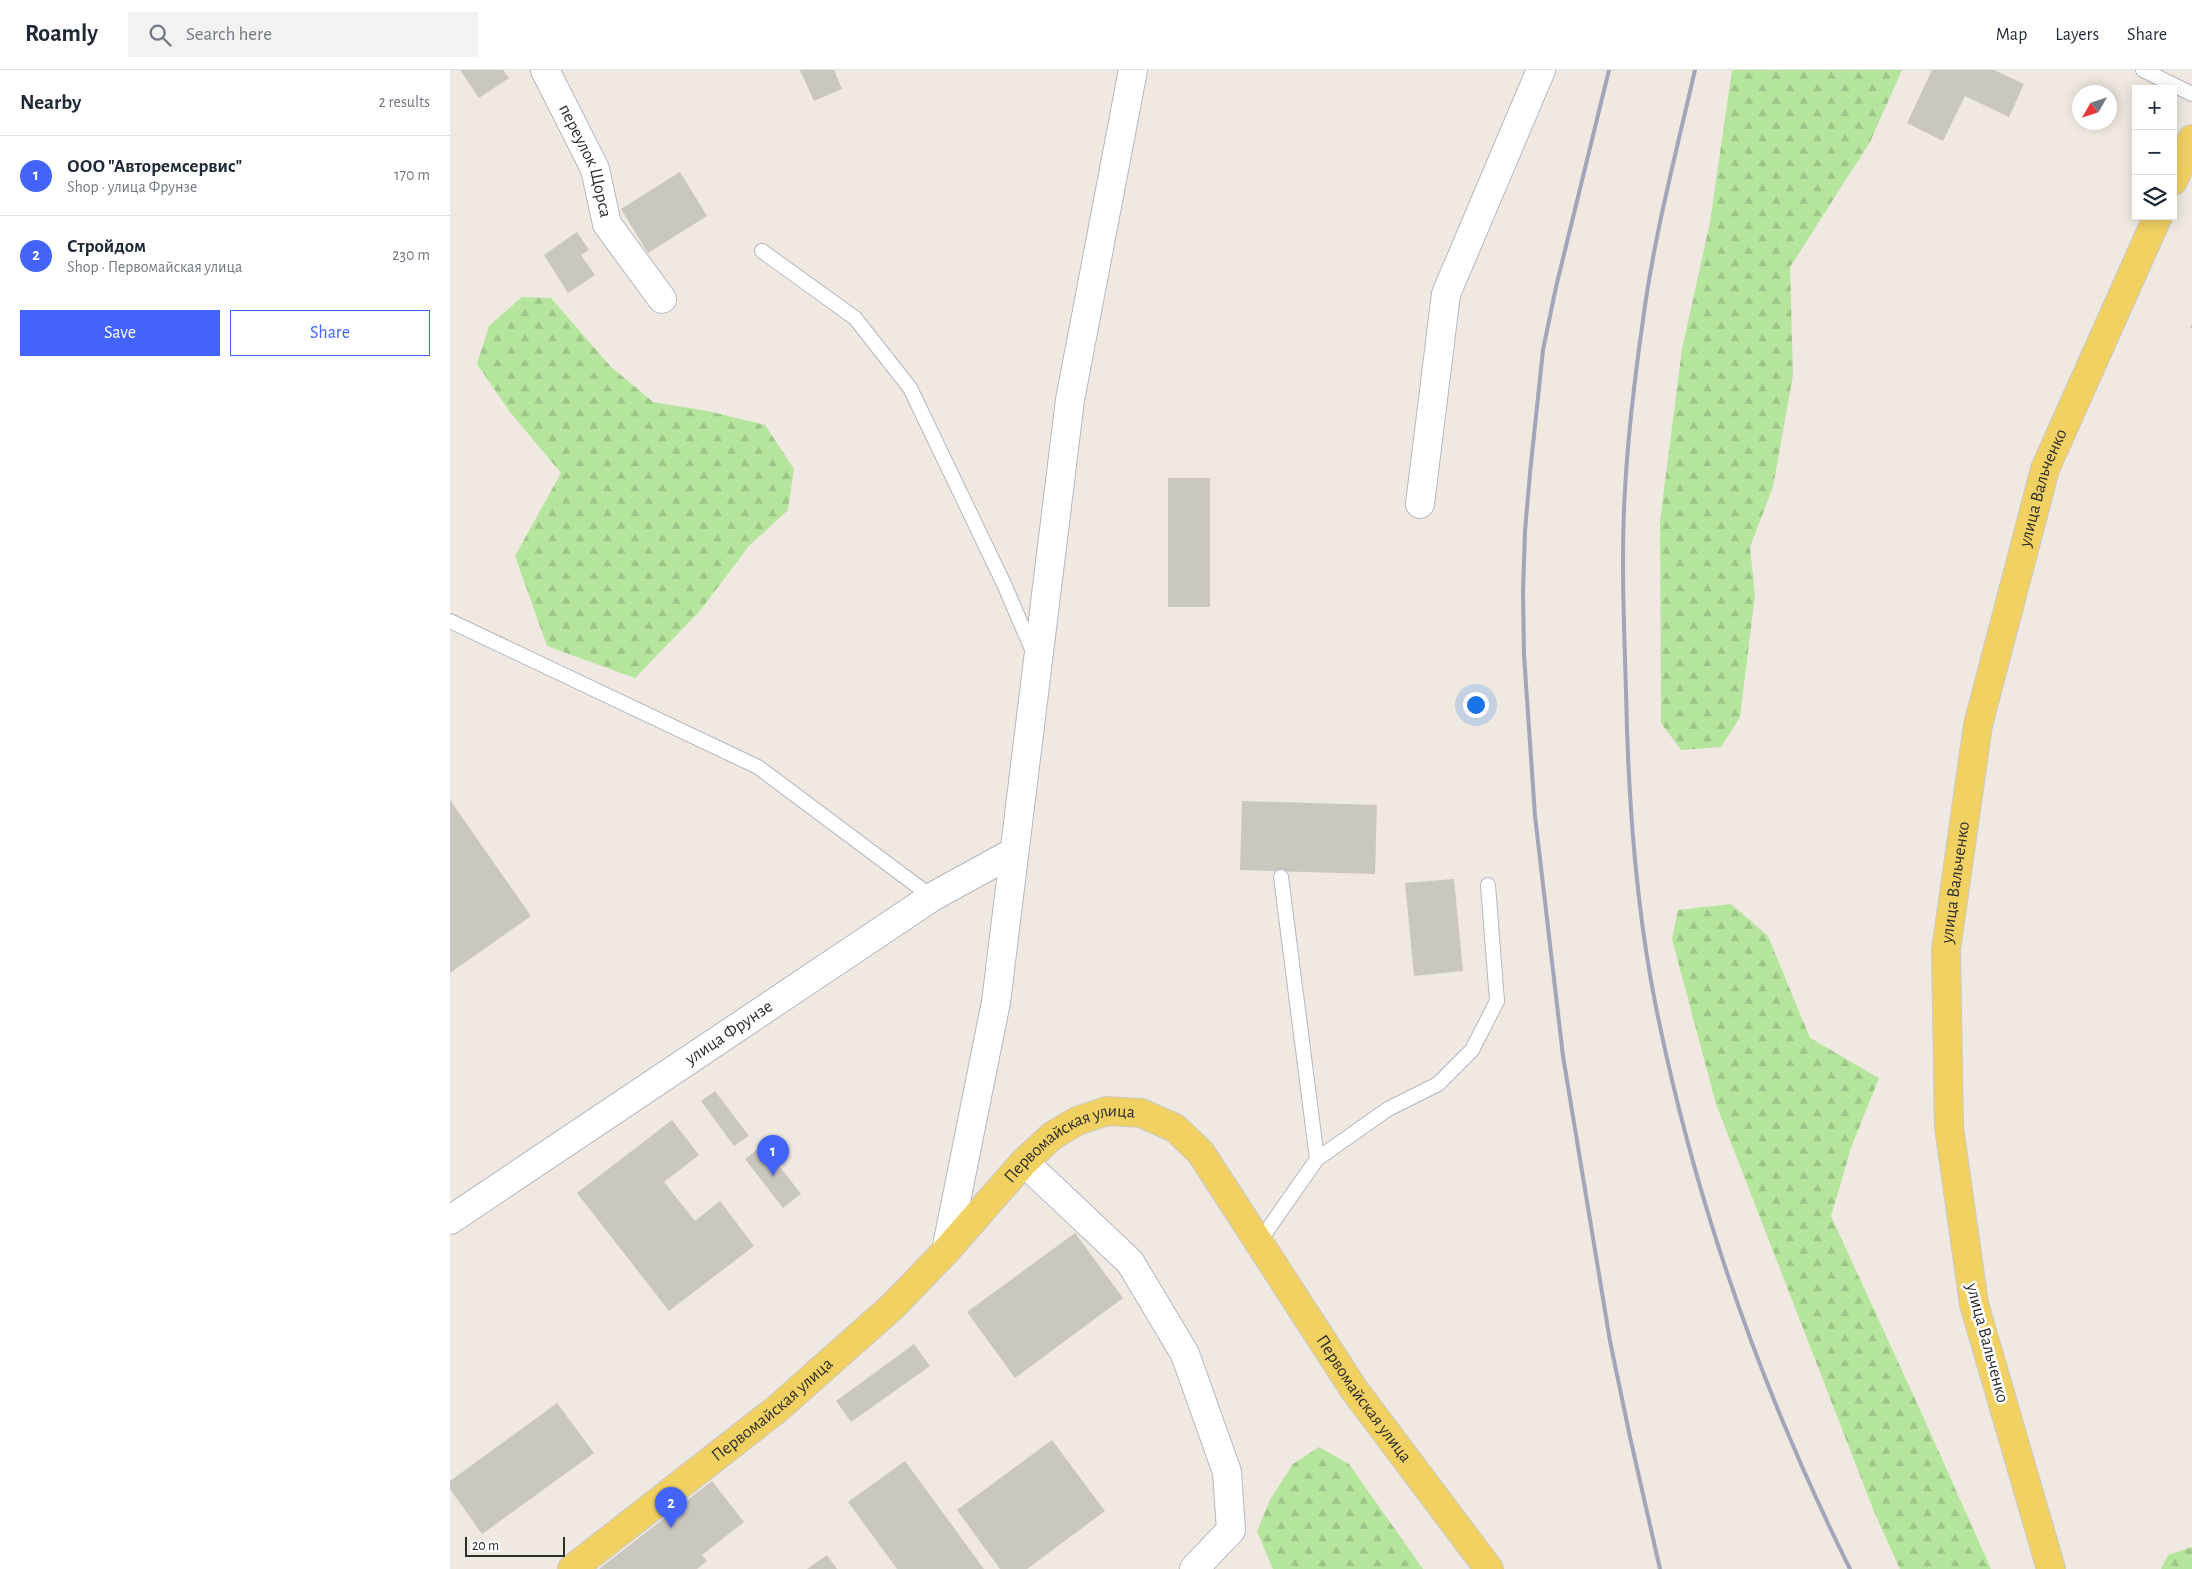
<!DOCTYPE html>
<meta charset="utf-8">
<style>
:root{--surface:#fff;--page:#f2f2f3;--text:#1f2937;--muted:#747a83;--line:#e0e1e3;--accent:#4264fb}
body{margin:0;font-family:"Alegreya Sans",sans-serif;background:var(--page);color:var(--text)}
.controls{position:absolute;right:15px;top:15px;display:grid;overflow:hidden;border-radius:0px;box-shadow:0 2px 12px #0003}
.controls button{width:45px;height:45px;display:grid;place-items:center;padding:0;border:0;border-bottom:1px solid var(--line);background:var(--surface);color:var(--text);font:25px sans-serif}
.compass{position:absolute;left:1622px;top:15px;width:45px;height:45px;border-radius:50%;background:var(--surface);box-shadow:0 2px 12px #0003;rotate:231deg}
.scale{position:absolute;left:15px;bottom:12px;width:100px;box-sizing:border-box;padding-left:5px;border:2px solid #2e2e2e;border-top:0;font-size:14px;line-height:18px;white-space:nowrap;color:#2e2e2e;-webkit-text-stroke:4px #fff;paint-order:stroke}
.you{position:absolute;left:1025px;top:634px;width:18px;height:18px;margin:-12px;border:4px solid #fff;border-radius:50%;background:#1a73e8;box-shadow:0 0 0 8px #1a73e833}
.badge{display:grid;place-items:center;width:32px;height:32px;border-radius:50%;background:var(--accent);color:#fff;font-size:16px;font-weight:700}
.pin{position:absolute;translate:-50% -41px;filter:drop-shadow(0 1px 2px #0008)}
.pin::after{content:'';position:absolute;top:26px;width:18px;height:15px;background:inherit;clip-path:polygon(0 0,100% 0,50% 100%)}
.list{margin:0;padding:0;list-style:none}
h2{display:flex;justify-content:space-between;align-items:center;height:65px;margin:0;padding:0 20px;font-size:21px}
h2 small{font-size:16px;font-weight:400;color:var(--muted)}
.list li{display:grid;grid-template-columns:32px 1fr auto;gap:15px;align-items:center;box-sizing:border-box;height:80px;padding:0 20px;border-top:1px solid var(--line)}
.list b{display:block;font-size:19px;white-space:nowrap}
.list p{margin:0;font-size:16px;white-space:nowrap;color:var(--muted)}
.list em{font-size:16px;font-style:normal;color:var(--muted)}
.actions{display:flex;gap:10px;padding:15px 20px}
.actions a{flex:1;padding:11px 0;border:1px solid var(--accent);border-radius:0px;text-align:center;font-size:18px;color:var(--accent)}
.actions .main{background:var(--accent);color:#fff}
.icon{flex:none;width:28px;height:28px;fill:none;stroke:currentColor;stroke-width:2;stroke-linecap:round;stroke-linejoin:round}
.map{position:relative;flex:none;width:1742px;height:1499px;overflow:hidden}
header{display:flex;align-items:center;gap:30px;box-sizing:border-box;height:70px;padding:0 25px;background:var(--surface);border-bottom:1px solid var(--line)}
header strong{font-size:24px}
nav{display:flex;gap:28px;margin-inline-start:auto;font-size:18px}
.search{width:350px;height:45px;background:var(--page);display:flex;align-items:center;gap:12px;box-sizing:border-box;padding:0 18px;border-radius:0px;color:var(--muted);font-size:19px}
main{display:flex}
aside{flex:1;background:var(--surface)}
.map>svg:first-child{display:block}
</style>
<header>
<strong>Roamly</strong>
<div class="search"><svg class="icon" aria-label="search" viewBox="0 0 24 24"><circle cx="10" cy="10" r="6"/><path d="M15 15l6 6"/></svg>Search here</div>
<nav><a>Map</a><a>Layers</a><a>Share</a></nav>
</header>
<main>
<aside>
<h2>Nearby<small>2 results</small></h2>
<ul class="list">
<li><span class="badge">1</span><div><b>ООО &quot;Авторемсервис&quot;</b><p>Shop · улица Фрунзе</p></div><em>170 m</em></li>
<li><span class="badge">2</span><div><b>Стройдом</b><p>Shop · Первомайская улица</p></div><em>230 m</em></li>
</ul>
<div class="actions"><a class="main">Save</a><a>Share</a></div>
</aside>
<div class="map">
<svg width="1742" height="1499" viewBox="0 0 1742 1499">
<defs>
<pattern id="forest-firs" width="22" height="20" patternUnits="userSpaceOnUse" patternTransform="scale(1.25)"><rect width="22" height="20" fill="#b6e59e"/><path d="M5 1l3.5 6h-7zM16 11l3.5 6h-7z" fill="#9dc588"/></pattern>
</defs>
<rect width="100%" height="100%" fill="#efe9e1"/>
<!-- forest -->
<path fill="url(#forest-firs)" d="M1282 0H1452L1420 72 1340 197 1343 305 1323 417 1300 477 1305 525 1290 647 1271 677 1231 680 1211 653 1210 451 1232 279 1260 152Z
M72 227 101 228 161 297 203 332 258 341 315 355 344 399 338 440 299 476 249 542 185 608 97 576 65 486 111 403 60 342 27 294 39 256Z
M1281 834 1318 866 1360 968 1429 1008 1401 1078 1381 1146 1471 1342 1541 1499H1450L1425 1444 1266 1034 1222 869 1228 840Z
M869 1377 899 1394 973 1499H823L807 1461 820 1430 843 1394Z
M1742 1477V1499H1711L1718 1485Z"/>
<!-- building -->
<path fill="#cbc7bf" d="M10 0H53L59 8 29 28Z
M350 0H384L392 19 364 31Z
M1482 0H1544L1574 14 1559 47 1515 26 1493 71 1457 53Z
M230 102 257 146 198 183 171 139Z
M127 162 139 180 131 185 145 205 118 223 94 185Z
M718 408H760V537H718Z
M0 730 81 846 0 903Z
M792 731 927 735 925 804 790 800Z
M1004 809 1013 901 964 906 955 813Z
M265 1021 299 1066 284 1076 251 1031Z
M222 1050 249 1085 214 1112 245 1151 270 1131 304 1176 219 1241 127 1123Z
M313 1075 351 1124 333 1138 295 1089Z
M625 1163 673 1228 565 1308 517 1242Z
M464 1274 480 1296 401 1352 386 1331Z
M107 1333 144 1383 32 1464 0 1419V1411Z
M602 1370 655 1441 577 1499H550L507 1440Z
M455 1391 534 1499H447L398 1432Z
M262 1411 294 1452 252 1485 257 1491 247 1499H149Z
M377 1485 387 1499H357Z"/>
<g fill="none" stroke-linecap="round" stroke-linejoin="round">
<defs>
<path id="service" d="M1693 0 1742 24
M312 181 405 248 460 318 554 514 584 584
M0 551 308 697 482 827
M831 807 867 1089
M809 1172 867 1089 938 1039 988 1014 1022 980 1047 931 1038 815"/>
<g id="minor">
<path id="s1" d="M95 0 145 99 157 154 212 229"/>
<path d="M970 434 996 224 1091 0"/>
<path d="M574 1092 680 1192 735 1284 777 1402 781 1460 744 1499"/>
<path id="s2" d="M0 1150 482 827 564 782"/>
<path d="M496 1181 546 932 620 330 683 0"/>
</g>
<g id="primary">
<path d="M1723 111 1742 69"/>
<path id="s3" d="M122 1499 327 1339 443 1236 496 1181 574 1092 602 1066 627 1051 657 1041 691 1043 725 1058 751 1083 905 1321 1039 1499"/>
<path id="s4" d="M1601 1499 1524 1234 1499 1057 1496 880 1528 655 1595 399 1708 146"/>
</g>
</defs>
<!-- service casing -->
<use href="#service" stroke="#b4b7c1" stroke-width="16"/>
<!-- minor casing -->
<use href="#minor" stroke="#b4b7c1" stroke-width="30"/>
<!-- primary casing -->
<use href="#primary" stroke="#c9c9c9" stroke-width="30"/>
<!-- path -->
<path stroke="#c9c9c9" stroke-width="3" stroke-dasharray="4 2.5" stroke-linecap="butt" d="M1742 255V258"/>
<!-- service -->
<use href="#service" stroke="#fff" stroke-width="14"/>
<!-- minor -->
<use href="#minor" stroke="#fff" stroke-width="28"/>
<!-- primary -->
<use href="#primary" stroke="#f2d163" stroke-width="28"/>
<!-- rail -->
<path stroke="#a3a6b8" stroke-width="4" d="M1159 0 1106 217 1093 280 1080 403 1075 461 1073 522 1074 585 1085 746 1113 986 1160 1271 1180 1367 1210 1499
M1245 0C1226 83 1204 166 1193 250 1185 306 1178 363 1175 420 1171 486 1174 554 1176 621 1178 727 1185 833 1206 937 1245 1131 1312 1322 1400 1499"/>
</g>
<g text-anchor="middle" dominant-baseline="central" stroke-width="5" stroke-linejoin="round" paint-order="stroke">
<!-- street labels -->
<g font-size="18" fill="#2e2e2e" stroke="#fff">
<text stroke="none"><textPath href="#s1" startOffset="100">переулок Щорса</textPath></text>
<text stroke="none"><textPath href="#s4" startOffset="1105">улица Вальченко</textPath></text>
<text stroke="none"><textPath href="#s4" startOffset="700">улица Вальченко</textPath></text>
<text stroke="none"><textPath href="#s2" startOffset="336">улица Фрунзе</textPath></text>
<text stroke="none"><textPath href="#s3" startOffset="661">Первомайская улица</textPath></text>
<text transform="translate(1537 1273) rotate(75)">улица Вальченко</text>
<text stroke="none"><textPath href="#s3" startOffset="1111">Первомайская улица</textPath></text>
<text stroke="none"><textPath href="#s3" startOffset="256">Первомайская улица</textPath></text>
</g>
</g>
</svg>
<div class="controls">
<button>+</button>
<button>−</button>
<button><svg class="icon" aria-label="layers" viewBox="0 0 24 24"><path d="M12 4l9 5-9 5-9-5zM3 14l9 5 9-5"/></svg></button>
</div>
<svg class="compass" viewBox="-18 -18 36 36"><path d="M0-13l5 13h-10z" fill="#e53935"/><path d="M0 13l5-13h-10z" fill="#747a83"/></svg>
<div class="scale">20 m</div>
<div class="you"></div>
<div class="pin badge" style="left:323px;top:1106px">1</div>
<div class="pin badge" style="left:221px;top:1458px">2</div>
</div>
</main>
